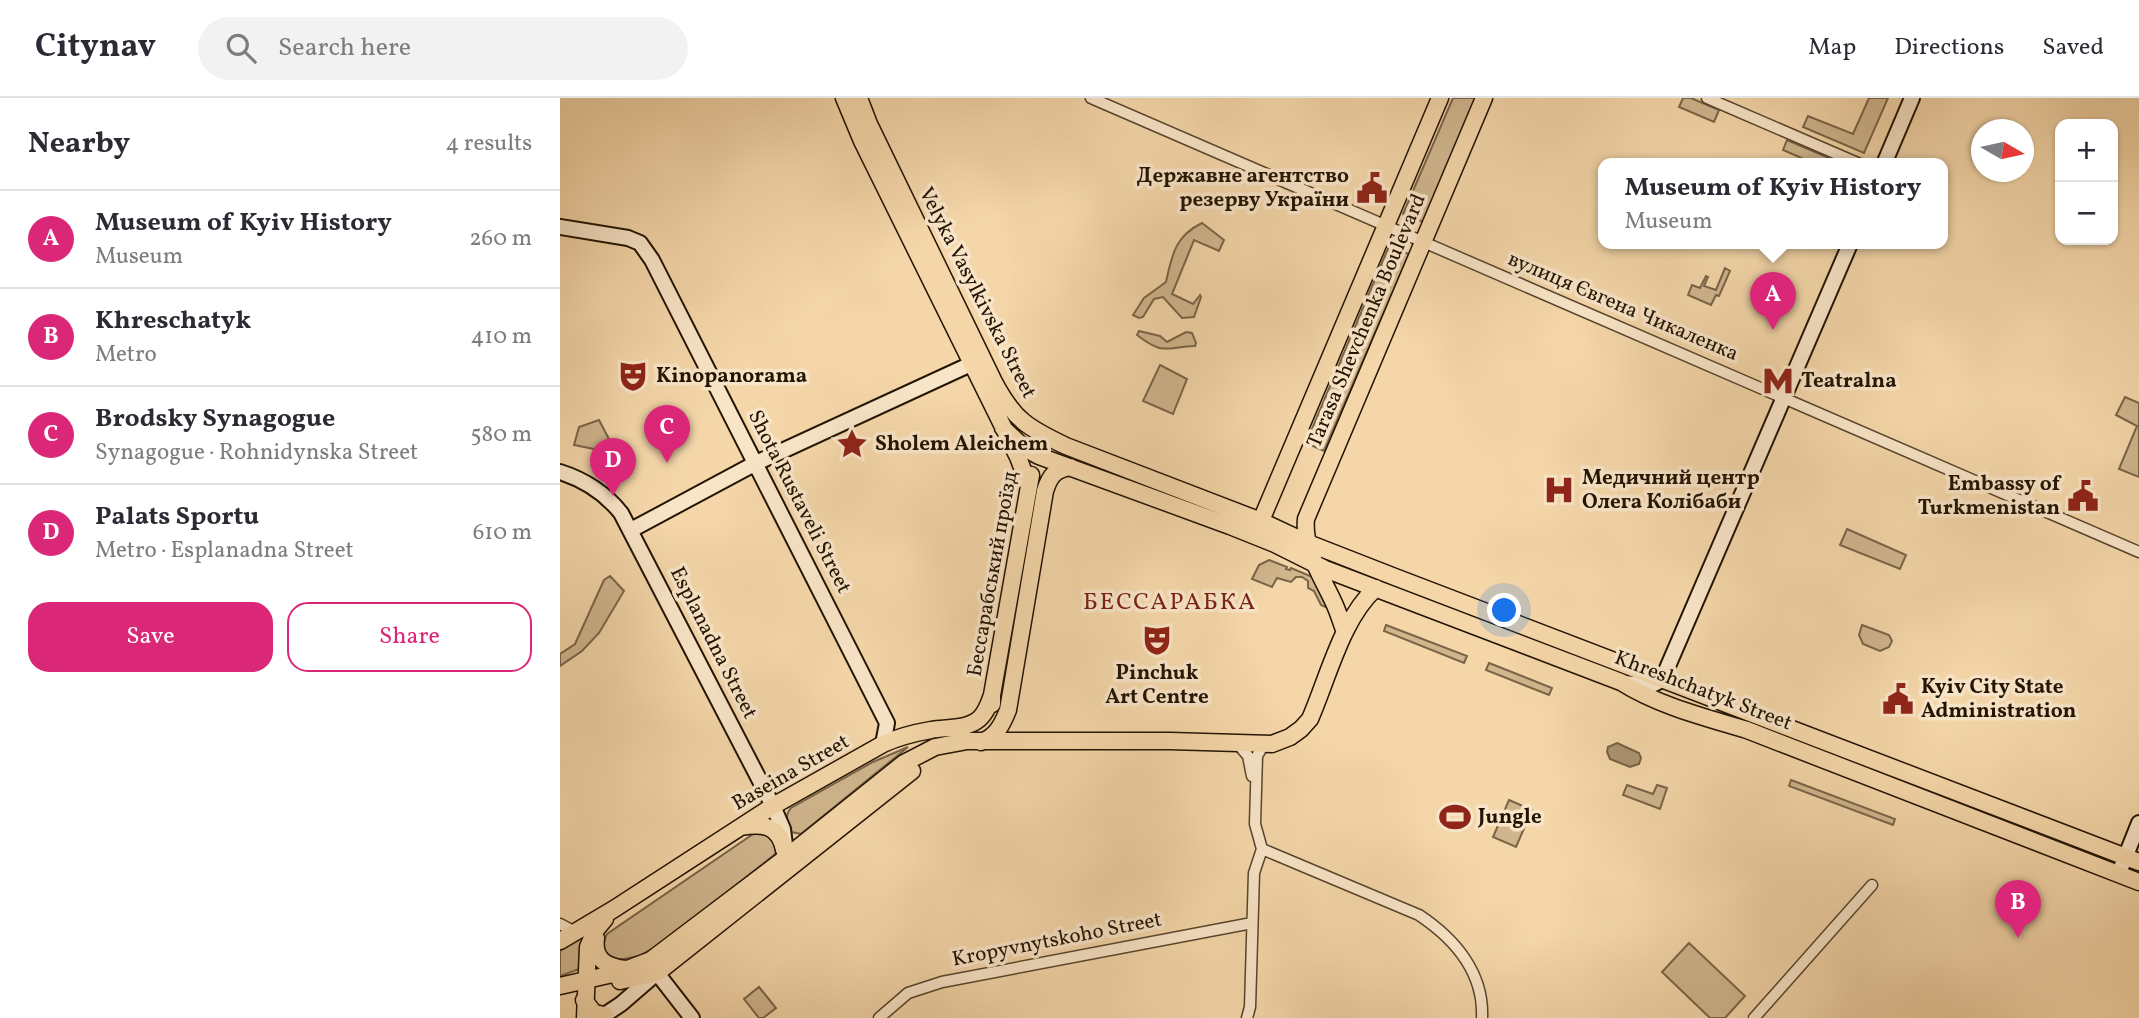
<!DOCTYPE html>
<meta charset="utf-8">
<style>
:root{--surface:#fff;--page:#f2f2f3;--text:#2b2b33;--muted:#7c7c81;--line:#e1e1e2;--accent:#db2777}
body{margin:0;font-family:Vollkorn,serif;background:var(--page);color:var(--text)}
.controls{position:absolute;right:21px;top:21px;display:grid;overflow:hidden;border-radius:14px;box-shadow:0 2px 5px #0004}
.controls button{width:63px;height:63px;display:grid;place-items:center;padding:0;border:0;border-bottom:2px solid var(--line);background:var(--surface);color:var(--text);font:35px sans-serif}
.compass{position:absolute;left:1411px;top:21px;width:63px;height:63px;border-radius:50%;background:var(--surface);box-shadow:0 2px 5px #0004;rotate:99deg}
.you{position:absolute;left:945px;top:513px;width:24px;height:24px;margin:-18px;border:5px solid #fff;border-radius:50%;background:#1a73e8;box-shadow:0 0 0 10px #1a73e833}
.badge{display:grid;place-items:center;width:46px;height:46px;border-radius:50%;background:var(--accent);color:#fff;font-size:23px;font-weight:700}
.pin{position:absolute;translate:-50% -58px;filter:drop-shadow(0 2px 4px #0008)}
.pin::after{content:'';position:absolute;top:37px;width:24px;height:21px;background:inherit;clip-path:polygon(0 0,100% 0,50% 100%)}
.popup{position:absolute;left:1038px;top:60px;width:350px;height:91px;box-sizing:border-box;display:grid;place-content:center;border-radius:14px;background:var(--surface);filter:drop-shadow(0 2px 5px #0005);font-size:23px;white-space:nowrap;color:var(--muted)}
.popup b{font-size:26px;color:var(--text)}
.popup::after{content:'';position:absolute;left:50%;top:100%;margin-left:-14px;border:14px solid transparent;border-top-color:var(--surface)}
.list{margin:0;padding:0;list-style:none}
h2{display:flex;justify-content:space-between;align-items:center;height:91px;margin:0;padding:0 28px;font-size:30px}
h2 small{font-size:23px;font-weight:400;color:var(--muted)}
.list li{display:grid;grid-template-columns:46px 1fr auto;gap:21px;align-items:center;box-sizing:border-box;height:98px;padding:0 28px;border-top:2px solid var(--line)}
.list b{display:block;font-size:26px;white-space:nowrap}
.list p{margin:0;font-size:23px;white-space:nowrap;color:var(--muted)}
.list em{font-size:23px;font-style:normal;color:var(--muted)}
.actions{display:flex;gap:14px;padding:21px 28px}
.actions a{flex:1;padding:16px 0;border:2px solid var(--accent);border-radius:21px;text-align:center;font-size:24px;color:var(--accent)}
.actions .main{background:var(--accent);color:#fff}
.icon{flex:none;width:38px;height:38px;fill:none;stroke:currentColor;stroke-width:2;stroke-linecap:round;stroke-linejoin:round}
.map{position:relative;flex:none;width:1579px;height:920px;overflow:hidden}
header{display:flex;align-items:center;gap:42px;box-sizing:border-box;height:98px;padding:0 35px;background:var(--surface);border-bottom:2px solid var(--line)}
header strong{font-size:33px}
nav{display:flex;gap:38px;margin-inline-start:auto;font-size:24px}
.search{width:490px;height:63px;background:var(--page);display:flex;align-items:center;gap:18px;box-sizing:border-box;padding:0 24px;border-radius:38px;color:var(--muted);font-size:26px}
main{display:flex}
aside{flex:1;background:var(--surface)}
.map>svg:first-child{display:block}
</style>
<header>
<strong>Citynav</strong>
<div class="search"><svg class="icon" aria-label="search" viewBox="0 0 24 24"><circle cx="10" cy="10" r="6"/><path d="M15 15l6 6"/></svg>Search here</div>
<nav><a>Map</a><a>Directions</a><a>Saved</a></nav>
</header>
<main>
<aside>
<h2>Nearby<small>4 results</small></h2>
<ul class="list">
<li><span class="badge">A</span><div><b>Museum of Kyiv History</b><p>Museum</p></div><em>260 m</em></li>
<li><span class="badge">B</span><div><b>Khreschatyk</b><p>Metro</p></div><em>410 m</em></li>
<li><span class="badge">C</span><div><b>Brodsky Synagogue</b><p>Synagogue · Rohnidynska Street</p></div><em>580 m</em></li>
<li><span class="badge">D</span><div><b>Palats Sportu</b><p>Metro · Esplanadna Street</p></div><em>610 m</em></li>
</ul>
<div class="actions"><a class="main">Save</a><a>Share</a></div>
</aside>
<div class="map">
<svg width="1579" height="920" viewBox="0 0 1579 920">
<rect width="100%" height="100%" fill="#f4d6a9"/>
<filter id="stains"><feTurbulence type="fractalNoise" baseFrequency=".00286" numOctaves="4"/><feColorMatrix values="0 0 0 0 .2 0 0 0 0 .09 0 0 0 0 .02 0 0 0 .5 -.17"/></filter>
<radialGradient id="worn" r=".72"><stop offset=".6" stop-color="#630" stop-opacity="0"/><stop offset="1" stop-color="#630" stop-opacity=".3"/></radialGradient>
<!-- green -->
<path fill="#d0b58d" stroke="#796448" stroke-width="2" d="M893 0H917L863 124 843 116Z
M1123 0H1131L1159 12 1154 24 1119 9Z
M1309 0H1328L1304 55 1243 29 1248 18 1293 36Z
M1227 42 1283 66H1255L1223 52Z
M642 125 664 142 659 153 634 142 612 196 633 206 640 197 641 199 634 219 622 220 603 199 594 201 583 219 579 220 573 217 584 200 606 184C612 157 615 138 642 125Z
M829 148 849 156 764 353 746 345Z
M1165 170 1170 173 1159 198 1156 197 1151 207 1128 197 1132 187 1140 190 1146 178 1148 179 1144 188 1156 192Z
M579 233 600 238 607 244 626 234 632 235 636 245 635 248C606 249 604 258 577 237Z
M600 267 627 281 613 316 583 303Z
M1565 299 1579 305V379L1559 371 1577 328 1556 317Z
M39 322 51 345 49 354 14 347 19 329Z
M1287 431 1346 457 1340 471 1280 447Z
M709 462 727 469 726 471 730 472 731 470 755 480 770 511 761 507 754 493 748 490V483L742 479H736L731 484 717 480 712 489 692 481 699 467Z
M50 478 64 493 39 535 22 553 0 568V556L15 546 44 482Z
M826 527 907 558 904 565 824 533Z
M1302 527 1329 537 1332 543 1329 549 1320 553 1303 546 1299 537Z
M929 565 992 590 989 597 926 572Z
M348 649 241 736 231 734C227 726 224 718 231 710L313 664Z
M1231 682 1335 721 1333 727 1229 688Z
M1067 687 1093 696 1097 687 1107 690 1100 711 1063 697Z
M949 702 972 712 956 749 933 739Z
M199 732H209L217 753 214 757 104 844 79 858 59 862H52C44 853 41 848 47 836Z
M22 838V870L0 878V853Z
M1129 845 1185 898 1165 920H1150L1102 874Z
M199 889 216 910 203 920H199L184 901Z"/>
<!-- water -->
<path fill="#ad9471" stroke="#756145" stroke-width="2" d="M1057 645 1079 655 1081 660 1079 666 1070 669 1050 661 1047 654 1048 649Z"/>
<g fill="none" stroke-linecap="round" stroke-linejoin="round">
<defs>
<path id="street" d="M531 0 1579 454
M1147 0 1300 66
M677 645 688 658 692 678
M702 751 859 817C895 841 924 875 922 920
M0 826 15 834
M319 920 348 895 382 884 692 825
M687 920 690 909 694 775 702 751 695 726 697 658 704 646
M1194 920 1312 787"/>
<path id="secondary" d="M1324 66 1352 0
M0 129 68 140 80 145 92 162 327 625 323 646
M0 374C25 382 45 395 61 415L213 708 223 731 225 747
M71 432 196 365 411 266
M1065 585 1090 588 1102 582 1290 146
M1559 775 1579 725
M97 875 132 920
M40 920 61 906 98 874"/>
<path id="primary" d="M284 0 302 43 458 359 468 385
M299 0 309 26 434 284C454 322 468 330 506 348L701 423 748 445 835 479 1579 764
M443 330 464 350 479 358 670 428 715 446 765 471 1061 584C1099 608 1144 619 1187 632L1579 784
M697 432 880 0
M785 534C781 524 778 513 773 503 761 477 743 451 746 421L924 0
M432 606V597L471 377
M421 644C436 639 442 627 448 612L485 393C490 377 495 372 510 369
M181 729C203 725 219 727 224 752
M36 840C33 862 47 869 66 871
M0 843 54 811 213 708 323 646C338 639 354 635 371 632 386 629 406 632 419 621 426 615 429 606 432 597
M60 883 97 875 352 673
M0 888 57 875 91 862 219 765 344 665 375 649 407 643H610L712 646 730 639 741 631 750 621C768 580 782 520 816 490
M24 902 34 915 45 917
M25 920 28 849 35 833 45 821"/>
</defs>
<!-- street casing -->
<use href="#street" stroke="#56442c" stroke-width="13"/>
<!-- secondary casing -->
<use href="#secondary" stroke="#221403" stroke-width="18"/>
<!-- primary casing -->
<use href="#primary" stroke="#221403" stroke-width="19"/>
<!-- street -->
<use href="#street" stroke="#f8e4c7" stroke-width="10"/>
<!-- secondary -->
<use href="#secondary" stroke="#f8e4c7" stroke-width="14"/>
<!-- primary -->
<use href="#primary" stroke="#f4d6a9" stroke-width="16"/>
</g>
<!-- icons -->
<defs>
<symbol id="civic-bare" viewBox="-9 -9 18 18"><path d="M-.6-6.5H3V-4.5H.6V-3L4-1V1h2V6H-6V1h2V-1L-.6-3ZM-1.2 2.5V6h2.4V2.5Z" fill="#8f2418" stroke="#f8e4c7" stroke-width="2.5" paint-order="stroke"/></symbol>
<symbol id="theatre-bare" viewBox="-9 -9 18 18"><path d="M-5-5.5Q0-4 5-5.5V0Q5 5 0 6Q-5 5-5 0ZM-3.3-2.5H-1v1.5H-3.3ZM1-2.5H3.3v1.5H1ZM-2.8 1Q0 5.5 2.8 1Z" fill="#8f2418" stroke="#f8e4c7" stroke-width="2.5" paint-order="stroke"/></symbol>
<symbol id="metro-bare" viewBox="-9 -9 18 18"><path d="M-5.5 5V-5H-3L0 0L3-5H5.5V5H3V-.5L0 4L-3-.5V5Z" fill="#8f2418" stroke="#f8e4c7" stroke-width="2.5" paint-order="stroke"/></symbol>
<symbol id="sight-bare" viewBox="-9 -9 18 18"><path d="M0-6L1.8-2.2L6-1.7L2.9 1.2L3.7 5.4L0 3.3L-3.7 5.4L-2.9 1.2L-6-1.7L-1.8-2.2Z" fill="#8f2418" stroke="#f8e4c7" stroke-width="2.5" paint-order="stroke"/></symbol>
<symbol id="hospital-bare" viewBox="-9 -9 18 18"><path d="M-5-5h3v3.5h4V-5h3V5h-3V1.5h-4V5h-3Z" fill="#8f2418" stroke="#f8e4c7" stroke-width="2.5" paint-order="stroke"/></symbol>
<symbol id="stadium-bare" viewBox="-9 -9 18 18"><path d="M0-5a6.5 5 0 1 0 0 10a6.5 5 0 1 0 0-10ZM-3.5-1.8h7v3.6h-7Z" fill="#8f2418" stroke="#f8e4c7" stroke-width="2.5" paint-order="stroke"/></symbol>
</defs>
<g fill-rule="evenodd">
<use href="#civic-bare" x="790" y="68" width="44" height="44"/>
<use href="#theatre-bare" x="51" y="256" width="44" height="44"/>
<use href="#metro-bare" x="1196" y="261" width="44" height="44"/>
<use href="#sight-bare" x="270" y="324" width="44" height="44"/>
<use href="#hospital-bare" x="977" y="370" width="44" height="44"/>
<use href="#civic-bare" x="1501" y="376" width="44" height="44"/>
<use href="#theatre-bare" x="575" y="520" width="44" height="44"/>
<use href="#civic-bare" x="1316" y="579" width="44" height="44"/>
<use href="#stadium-bare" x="873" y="697" width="44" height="44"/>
</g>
<g text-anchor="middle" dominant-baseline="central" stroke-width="7" stroke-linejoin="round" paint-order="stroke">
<!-- poi labels -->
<g font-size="21" font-weight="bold" fill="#221403" stroke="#f8e4c7" text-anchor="start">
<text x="789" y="78" text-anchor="end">Державне агентство<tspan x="789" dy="24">резерву України</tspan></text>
<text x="96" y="278">Kinopanorama</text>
<text x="1241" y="283">Teatralna</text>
<text x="315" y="346">Sholem Aleichem</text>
<text x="1022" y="380">Медичний центр<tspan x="1022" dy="24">Олега Колібаби</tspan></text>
<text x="1500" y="386" text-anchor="end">Embassy of<tspan x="1500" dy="24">Turkmenistan</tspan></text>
<text x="597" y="575" text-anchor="middle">Pinchuk<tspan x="597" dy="24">Art Centre</tspan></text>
<text x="1361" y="589">Kyiv City State<tspan x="1361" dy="24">Administration</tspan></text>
<text x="918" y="719">Jungle</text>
</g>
<!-- street labels -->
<g font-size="21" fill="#221403" stroke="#f8e4c7">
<text transform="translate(417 195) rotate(63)">Velyka Vasylkivska Street</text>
<text transform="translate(1063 209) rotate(23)">вулиця Євгена Чикаленка</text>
<text transform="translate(807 223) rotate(-67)">Tarasa Shevchenka Boulevard</text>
<text transform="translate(239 404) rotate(63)">Shota Rustaveli Street</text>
<text transform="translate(433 476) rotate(-80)">Бессарабський проїзд</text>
<text transform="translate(153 545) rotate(63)">Esplanadna Street</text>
<text transform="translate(1143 593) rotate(21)">Khreshchatyk Street</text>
<text transform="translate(231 675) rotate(-30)">Baseina Street</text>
<text transform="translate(497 842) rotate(-11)">Kropyvnytskoho Street</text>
</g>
<!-- quarter labels -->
<g font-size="24" letter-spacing="2" fill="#7a1f14" stroke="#f8e4c7">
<text x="610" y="505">БЕССАРАБКА</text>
</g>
</g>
<rect width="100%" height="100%" filter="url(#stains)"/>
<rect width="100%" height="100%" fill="url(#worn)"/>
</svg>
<div class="controls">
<button>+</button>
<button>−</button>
</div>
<svg class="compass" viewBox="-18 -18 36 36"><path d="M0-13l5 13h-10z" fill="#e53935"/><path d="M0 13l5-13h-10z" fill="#7c7c81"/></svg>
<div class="you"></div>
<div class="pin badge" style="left:1213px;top:232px">A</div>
<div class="popup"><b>Museum of Kyiv History</b>Museum</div>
<div class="pin badge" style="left:1458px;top:840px">B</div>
<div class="pin badge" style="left:107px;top:365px">C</div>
<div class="pin badge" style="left:53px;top:398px">D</div>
</div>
</main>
